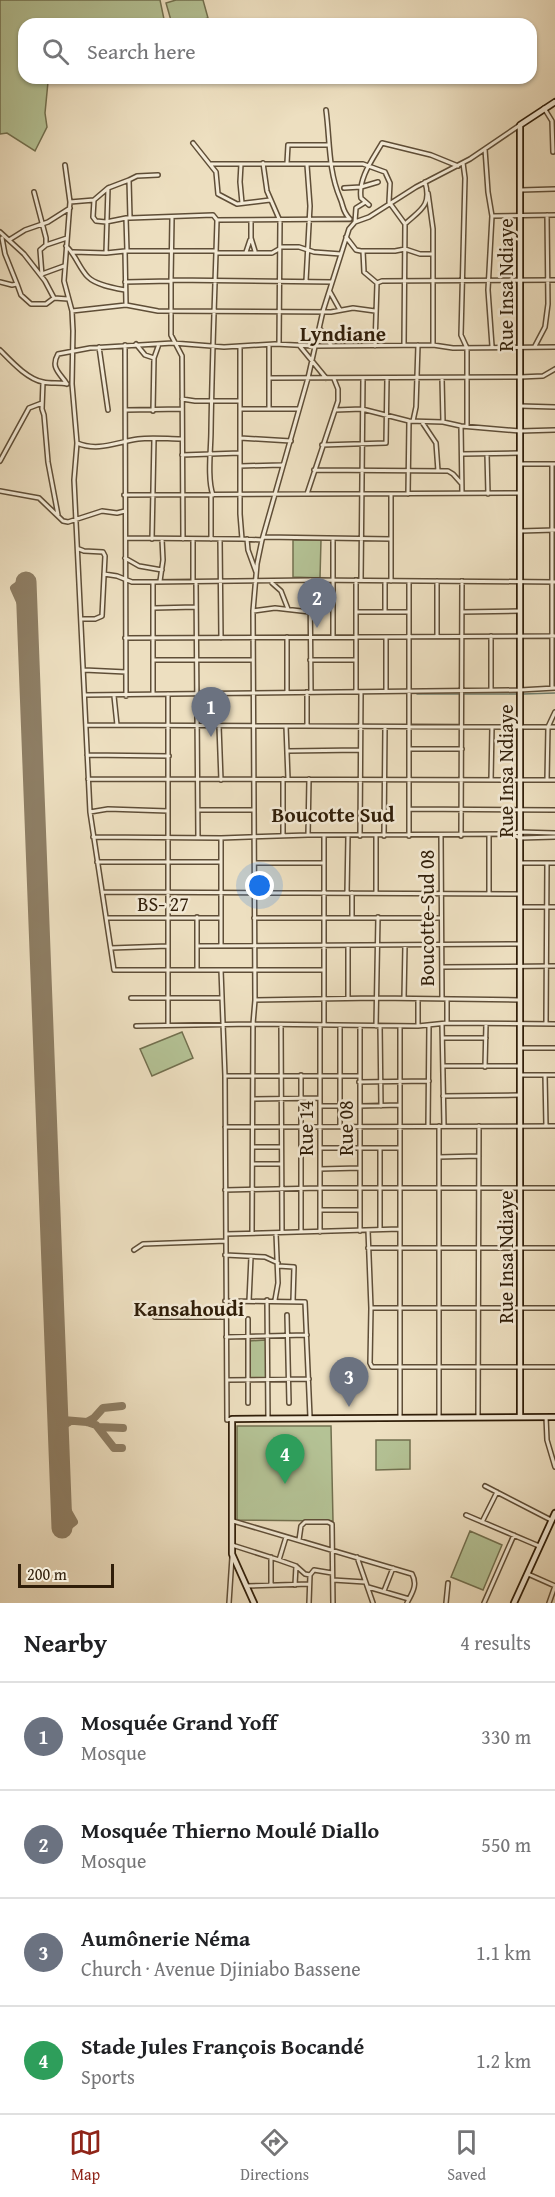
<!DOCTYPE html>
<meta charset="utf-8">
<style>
:root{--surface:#fff;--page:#f6f6f6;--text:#202124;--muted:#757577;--line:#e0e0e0;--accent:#8f2418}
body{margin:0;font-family:"Gentium Book Plus",serif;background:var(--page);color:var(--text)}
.scale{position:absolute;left:18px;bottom:15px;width:96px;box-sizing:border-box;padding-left:6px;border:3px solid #301e09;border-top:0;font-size:16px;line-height:21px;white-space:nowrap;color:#301e09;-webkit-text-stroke:4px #f3ead6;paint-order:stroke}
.you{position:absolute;left:260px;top:886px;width:21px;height:21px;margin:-15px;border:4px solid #fff;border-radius:50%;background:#1a73e8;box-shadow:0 0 0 9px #1a73e833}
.badge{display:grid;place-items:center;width:39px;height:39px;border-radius:50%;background:var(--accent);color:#fff;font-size:20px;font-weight:700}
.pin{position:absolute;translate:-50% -50px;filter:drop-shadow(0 2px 3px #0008)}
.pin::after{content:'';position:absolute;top:32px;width:21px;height:18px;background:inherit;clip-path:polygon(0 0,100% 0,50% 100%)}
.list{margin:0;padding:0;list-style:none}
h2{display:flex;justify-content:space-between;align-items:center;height:78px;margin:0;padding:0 24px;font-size:26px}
h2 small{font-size:20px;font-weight:400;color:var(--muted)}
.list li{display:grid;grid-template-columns:39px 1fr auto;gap:18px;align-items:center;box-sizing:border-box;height:108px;padding:0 24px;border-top:2px solid var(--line)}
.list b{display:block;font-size:22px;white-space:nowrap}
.list p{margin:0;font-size:20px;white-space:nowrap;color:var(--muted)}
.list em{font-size:20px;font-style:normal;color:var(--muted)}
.icon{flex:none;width:33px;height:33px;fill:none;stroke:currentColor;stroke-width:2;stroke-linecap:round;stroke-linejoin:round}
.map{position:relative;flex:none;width:555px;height:1603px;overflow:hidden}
.search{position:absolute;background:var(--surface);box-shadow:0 2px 4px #0004;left:18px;right:18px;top:18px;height:66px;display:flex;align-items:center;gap:15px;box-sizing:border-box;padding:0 21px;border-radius:18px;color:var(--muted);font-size:22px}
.sheet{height:510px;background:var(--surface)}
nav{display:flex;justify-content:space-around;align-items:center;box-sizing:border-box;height:84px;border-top:2px solid var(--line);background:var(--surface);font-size:16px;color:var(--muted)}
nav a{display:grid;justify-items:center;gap:3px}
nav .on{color:var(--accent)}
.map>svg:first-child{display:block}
</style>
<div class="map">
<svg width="555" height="1603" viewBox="0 0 555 1603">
<rect width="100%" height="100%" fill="#eddfc0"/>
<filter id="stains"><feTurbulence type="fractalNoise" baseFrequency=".00333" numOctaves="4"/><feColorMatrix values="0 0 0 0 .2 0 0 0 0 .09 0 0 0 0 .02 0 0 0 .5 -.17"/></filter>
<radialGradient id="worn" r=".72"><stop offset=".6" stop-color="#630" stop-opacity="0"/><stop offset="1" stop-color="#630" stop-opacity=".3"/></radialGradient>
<!-- green -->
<path fill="#b4c295" stroke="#72704f" stroke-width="1.5" d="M0 0H160L165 24H24V78H70L48 82 45 113 47 127 35 151 7 133 0 134Z
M176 0H203L208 18 187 24H172L166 3Z
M293 540H321L320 578 293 577Z
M182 1032 193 1058 152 1076 140 1049Z
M266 1340V1379L249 1380V1341Z
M237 1426H331L333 1521 237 1520Z
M376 1440H410V1469L376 1470Z
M470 1531 502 1545 483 1590 451 1577Z"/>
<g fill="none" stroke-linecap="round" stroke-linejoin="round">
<!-- stream -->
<path stroke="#6f7d6d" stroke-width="1.5" d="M417 694H518
M523 694 555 693"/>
<!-- taxiway -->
<path stroke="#8e7e64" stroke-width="8" d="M27 603C31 594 34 585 21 583L14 588 27 617
M57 1412 63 1420 87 1422 96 1425 114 1448H122
M87 1422 94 1418 103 1408 122 1406
M99 1427 123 1428
M58 1434 62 1426 69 1422
M61 1499 74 1522 69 1526 59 1523 57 1516 61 1509"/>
<!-- runway -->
<path stroke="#8e7e64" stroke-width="21" d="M26 582 62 1528"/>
<defs>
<path id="street" d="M544 108 552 121 553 152
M326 110C330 140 328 170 340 198 344 207 342 211 350 219
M193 143 216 172 218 194 237 204 270 200
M485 149 488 192 492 216 555 215
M263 163 267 191 280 221 279 344
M287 163 288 145H328
M463 163 465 178 461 335 467 348V426
M211 164H363L385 172 390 183 389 202 405 224 404 345
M241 164 240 182 242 203
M65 165 70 202 64 281 72 311 73 331 72 384 77 443 74 480 90 812 114 970H323
M344 188 361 187 378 182
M521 190 555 189
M34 192 46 238V245L40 250 42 275
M428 193 433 229V344
M94 200 93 217 96 221 106 222 126 218
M70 202 94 200 108 188
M369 205 361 198C358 178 373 159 382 143L431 155 458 166
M492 216 488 290 492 346
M130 218 213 215 217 220C215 290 212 360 211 431 211 448 207 479 213 495
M217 220 350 219
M251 221V238L255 251
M355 222 356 208 364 203
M405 224C420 210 432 206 425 182
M0 232 24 254 45 281 54 298 68 299
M346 237 356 250 361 251H395L405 249 420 254H433
M2 238 5 254 17 284
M9 240 25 230 48 222 70 208
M46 245 67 238
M66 246C76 255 79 268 88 277 96 285 114 288 125 290
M281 247H299L314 252 341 254
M127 251H216
M363 251 364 272 377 283
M73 252 106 253 108 188 129 180
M246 252 250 240
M106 253 125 251
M216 253H272L279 249
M42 274 64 266
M171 280 172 218
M306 281 310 206 307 165
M0 282 12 285 17 284 21 295 31 304H46L54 298
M125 282 171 281
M377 283 382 281 555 280
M330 292 340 310
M126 304 125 251H127L126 218H130L129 180 137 176 158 175
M72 311 126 305 158 311 331 312 353 308 375 311
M320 329 331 345
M136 344 145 355 154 358
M125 345 126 696
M269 345V409H299
M299 345 326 378
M240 346V514L242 539 262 540
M375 346 377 283
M535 346 545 327 548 304 547 215
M99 347 108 410
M0 350C11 361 27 379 43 382 51 384 59 382 67 384
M270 378 520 377 543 376 555 369
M442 378 443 422
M43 382 42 409 44 415 48 462 58 515
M67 384C60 373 50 368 58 354L90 348 173 343 224 347 275 344 314 346 433 345 453 348 555 347
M182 399 195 401H240
M520 406 555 407
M240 409H269
M126 410 182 409
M335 410 362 409 409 421 443 422 461 426 520 431 555 430
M153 411 154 358 159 344
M413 421 416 407 418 345
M422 422 436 443 438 471
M461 426 462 493
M240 438 291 441
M77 443C98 452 117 442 138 439 152 437 168 439 181 439
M322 445 386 443 387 378
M463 454 520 453
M487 454 488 494
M182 455 240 453
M0 461 29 408 42 403
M520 464H555
M552 464V687
M240 466 282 465
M314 470 448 471 453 474 461 483
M0 491 39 498 63 521 68 522 102 511 117 513 125 511
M307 494 338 401V389L334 379
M408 494 409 421
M124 495 520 493
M520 531 555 530
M264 537 391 539
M127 538 242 539
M152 539 154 439
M183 539 182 356 171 335V280L332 282
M193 539V581
M211 539V495
M220 539 221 638
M247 539 248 550 256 572
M79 549 84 551 103 552 105 556 102 616 95 619H82
M125 558 139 566 162 570
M104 574 117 576 132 582H153L310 580 555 582
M310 580 311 692
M361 580 363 378
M160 581 163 560 162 539
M385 581V612
M391 581V494
M153 582V694
M196 582 198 838
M272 583 281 591 288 609
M154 608 196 607
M253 611 275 608 310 612
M357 612H409
M462 612 520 611
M437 636V581
M491 636V690
M333 637V539
M125 638 555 636
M154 660H253
M310 660H356
M84 670 126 672
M386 691V637
M287 692V637
M356 692V580
M85 695 520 690 555 688
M114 696 117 725
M86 725 517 727
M219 726 221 780
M286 726 288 779
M307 726V692
M523 727H555
M410 749H462
M288 751 360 750
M87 755 169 756
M88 779 555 780
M491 780 492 727
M547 780 548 727 555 712
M410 809 555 810
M198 810H253
M90 812 108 809 168 811
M283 835V779
M308 835 309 779
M489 835V894
M513 835 520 838 555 837
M360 836 361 692
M384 836 385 727
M409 836V581
M441 836 442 999
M461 836 462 581
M93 837 221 838 308 835 511 834 519 832 555 833
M221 838V946
M97 862H220
M255 863H324
M521 863H555
M102 892 520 894
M347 893 348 836
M352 893V917
M376 893V836
M521 907H555
M197 917V970
M106 918H221
M254 918H441
M197 946 520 944
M348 946V998
M111 948 168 946
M442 967 555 966
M221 970 225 1076 227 1420 231 1419
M131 998H221
M404 998 405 945
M255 1000 376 998 519 1000
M447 1000V1023
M546 1023 547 863
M442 1024 444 1126
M168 1025V694
M281 1025 282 1232
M320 1025V1232
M324 1025V836
M136 1026 253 1024 418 1026 447 1023 555 1024
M376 1026 378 917
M380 1026 381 1106
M418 1026V999
M443 1038H486
M520 1048H555
M444 1066H520
M485 1067 486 1024
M301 1075V1232
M521 1075H555
M545 1075 546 1126
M225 1076H360
M359 1082 429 1081
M443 1096 520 1095
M253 1099 320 1098
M320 1106H340
M360 1106 400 1105
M340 1126V1026
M428 1126 429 1025
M225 1127 555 1126
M253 1147H281
M321 1148H400
M380 1148V1229
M439 1157 479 1156
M253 1164H281
M320 1169 360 1168
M225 1190 320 1188H555
M320 1210H360
M368 1230 371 1308 370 1363 372 1367H555
M360 1231V1026
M252 1233 253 1024 255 1000 253 611 257 564 262 540 308 378 323 311 349 229 355 222 369 217 416 187 470 159 520 125
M226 1234 400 1229
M368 1248H555
M134 1250 143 1244 226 1241
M225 1255 265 1257 278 1263
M278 1266 294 1267 293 1301
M267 1300 268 1419
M275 1300 278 1283 276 1233
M225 1301 305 1302 310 1417
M249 1301 251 1257
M371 1308H555
M287 1315 289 1403
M155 1317H225
M248 1319V1403
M226 1337 307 1335
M227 1380 309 1379
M400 1417V1026
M439 1417V1126
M478 1417 479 1126
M546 1417 547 1440 555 1467
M485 1486 551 1520
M466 1515 539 1546
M233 1521 412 1574C418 1585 412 1593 407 1603
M482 1522 497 1492
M299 1540 301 1526 305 1522H328L332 1524 333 1603
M232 1545 279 1560 296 1566 305 1574 310 1575 314 1570 332 1573
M357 1557 373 1603
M279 1560 286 1537
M528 1574 555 1586
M333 1580 365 1582
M271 1585V1557
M295 1585 296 1566
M246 1586 309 1584
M368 1587 409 1599
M384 1591 393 1568
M229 1603 232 1557
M309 1603 310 1575
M446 1603 448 1583
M484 1603 514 1535
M549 1603 555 1586"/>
<path id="secondary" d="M520 1417V125L555 102
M254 1603 232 1554V1419L555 1417
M514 1603 555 1513"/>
</defs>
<!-- street casing -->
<use href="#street" stroke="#5f4e37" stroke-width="6"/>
<!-- secondary casing -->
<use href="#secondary" stroke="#301e09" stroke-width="8"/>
<!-- street -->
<use href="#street" stroke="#f3ead6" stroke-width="3"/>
<!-- secondary -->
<use href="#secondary" stroke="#f3ead6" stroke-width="4.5"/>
</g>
<g text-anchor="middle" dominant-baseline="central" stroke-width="5" stroke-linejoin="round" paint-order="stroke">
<!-- street labels -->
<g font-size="20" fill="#301e09" stroke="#f3ead6">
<text transform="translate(505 285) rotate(-90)">Rue Insa Ndiaye</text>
<text transform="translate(505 771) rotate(-90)">Rue Insa Ndiaye</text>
<text x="163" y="903">BS- 27</text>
<text transform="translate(426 918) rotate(-90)">Boucotte-Sud 08</text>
<text transform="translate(305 1128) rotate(-90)">Rue 14</text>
<text transform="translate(345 1128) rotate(-90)">Rue 08</text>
<text transform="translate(505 1257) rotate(-90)">Rue Insa Ndiaye</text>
</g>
<!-- neighbourhood labels -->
<g font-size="21" font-weight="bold" fill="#301e09" stroke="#f3ead6">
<text x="343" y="333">Lyndiane</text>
<text x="333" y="814">Boucotte Sud</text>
<text x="189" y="1308">Kansahoudi</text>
</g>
</g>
<rect width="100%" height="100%" filter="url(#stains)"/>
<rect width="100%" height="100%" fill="url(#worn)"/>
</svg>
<div class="scale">200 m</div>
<div class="you"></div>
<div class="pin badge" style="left:211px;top:737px;background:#6b7280">1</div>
<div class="pin badge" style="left:317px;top:628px;background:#6b7280">2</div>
<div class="pin badge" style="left:349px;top:1407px;background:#6b7280">3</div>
<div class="pin badge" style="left:285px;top:1484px;background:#2e9e5b">4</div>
<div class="search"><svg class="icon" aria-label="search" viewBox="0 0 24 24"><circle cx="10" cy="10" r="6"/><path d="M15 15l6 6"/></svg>Search here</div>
</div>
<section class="sheet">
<h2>Nearby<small>4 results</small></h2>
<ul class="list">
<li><span class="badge" style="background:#6b7280">1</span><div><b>Mosquée Grand Yoff</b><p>Mosque</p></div><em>330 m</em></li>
<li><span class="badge" style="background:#6b7280">2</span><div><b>Mosquée Thierno Moulé Diallo</b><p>Mosque</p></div><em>550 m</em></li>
<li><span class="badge" style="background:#6b7280">3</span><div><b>Aumônerie Néma</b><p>Church · Avenue Djiniabo Bassene</p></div><em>1.1 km</em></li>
<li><span class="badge" style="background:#2e9e5b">4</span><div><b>Stade Jules François Bocandé</b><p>Sports</p></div><em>1.2 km</em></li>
</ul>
</section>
<nav>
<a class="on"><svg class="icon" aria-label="map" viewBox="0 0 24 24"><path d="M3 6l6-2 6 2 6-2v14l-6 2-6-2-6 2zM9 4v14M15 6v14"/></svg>Map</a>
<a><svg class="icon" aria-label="directions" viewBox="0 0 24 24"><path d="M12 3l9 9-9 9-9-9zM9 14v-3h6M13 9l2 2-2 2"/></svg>Directions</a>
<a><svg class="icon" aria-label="saved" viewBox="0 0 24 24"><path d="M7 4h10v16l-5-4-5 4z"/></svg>Saved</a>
</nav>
